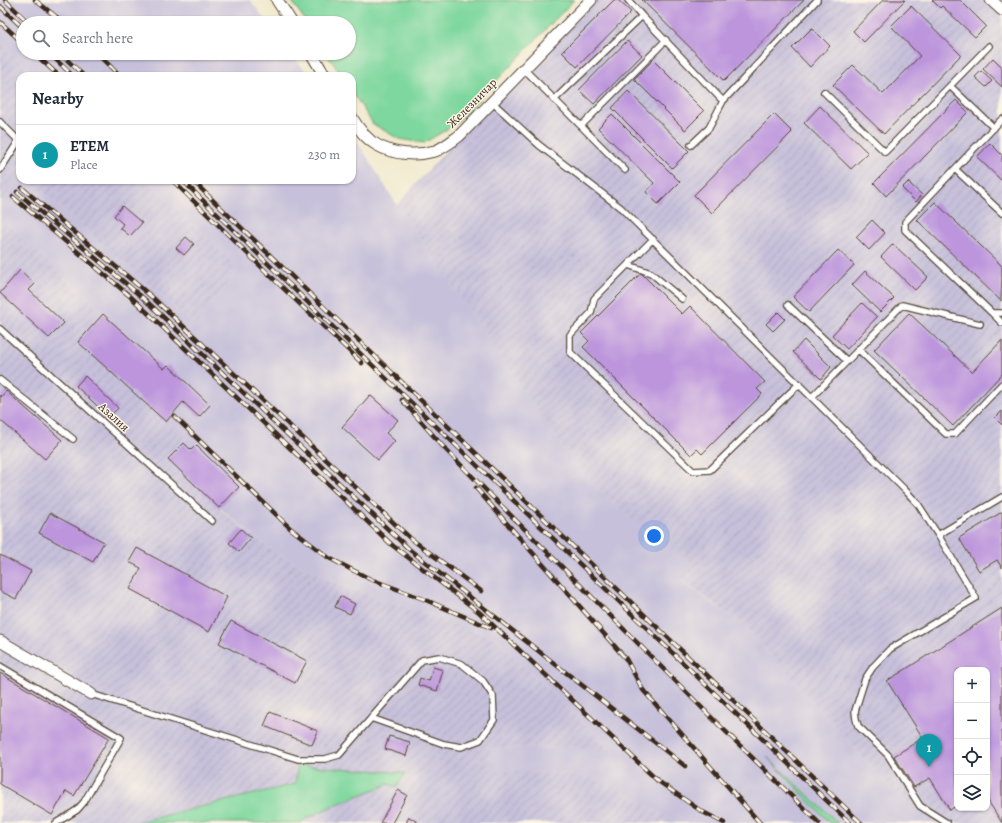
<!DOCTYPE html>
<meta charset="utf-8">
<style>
:root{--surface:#fff;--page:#f2f2f3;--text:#1f2937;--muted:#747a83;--line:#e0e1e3;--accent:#ea580c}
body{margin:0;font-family:Alegreya,serif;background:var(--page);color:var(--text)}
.controls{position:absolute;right:12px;bottom:12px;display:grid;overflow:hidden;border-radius:8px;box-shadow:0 1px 3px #0004}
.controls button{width:36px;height:36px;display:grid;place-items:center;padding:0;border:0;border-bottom:1px solid var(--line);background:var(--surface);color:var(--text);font:20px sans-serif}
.you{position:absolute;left:654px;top:536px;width:14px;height:14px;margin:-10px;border:3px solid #fff;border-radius:50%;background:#1a73e8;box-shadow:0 0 0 6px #1a73e833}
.badge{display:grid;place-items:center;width:26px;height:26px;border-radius:50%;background:var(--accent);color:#fff;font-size:13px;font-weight:700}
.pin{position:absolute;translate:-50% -33px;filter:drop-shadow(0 1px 2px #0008)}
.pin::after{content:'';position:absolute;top:21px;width:14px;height:12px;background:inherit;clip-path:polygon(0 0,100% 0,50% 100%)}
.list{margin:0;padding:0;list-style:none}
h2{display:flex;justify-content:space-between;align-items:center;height:52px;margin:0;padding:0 16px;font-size:17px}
h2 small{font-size:13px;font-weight:400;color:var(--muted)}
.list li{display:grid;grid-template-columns:26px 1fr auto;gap:12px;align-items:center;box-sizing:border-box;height:60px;padding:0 16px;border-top:1px solid var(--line)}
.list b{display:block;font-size:15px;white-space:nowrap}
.list p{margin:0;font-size:13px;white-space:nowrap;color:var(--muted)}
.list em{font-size:13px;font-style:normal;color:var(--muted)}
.icon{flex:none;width:22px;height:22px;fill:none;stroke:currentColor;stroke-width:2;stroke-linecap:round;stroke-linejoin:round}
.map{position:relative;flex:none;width:1002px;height:823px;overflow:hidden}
.search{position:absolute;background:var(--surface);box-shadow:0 1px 3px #0004;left:16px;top:16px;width:340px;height:44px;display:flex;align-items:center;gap:10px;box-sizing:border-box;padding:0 14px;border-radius:22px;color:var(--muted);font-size:15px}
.panel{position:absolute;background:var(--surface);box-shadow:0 1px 3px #0004;left:16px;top:72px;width:340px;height:112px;border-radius:12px}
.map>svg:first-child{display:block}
</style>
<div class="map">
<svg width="1002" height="823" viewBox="0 0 1002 823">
<defs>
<pattern id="industrial-furrows" width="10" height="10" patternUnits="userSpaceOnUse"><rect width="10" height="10" fill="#c6c0da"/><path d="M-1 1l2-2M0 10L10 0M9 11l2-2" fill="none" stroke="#aba5bb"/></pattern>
</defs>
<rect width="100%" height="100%" fill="#fcf5e5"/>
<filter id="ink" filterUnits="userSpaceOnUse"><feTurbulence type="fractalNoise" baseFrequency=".025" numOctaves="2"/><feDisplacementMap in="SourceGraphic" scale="8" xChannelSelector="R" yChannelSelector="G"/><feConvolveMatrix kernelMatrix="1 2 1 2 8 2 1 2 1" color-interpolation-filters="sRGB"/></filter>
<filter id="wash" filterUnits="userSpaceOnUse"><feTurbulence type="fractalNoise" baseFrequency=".012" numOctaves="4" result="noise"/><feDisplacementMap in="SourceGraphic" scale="16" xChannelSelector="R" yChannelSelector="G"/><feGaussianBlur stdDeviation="0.9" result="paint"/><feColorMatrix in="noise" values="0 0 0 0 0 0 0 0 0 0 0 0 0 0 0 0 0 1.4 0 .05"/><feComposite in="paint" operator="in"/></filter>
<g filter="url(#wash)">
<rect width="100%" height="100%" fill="#f0e9cd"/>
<!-- industrial -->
<path fill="url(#industrial-furrows)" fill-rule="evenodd" d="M591 0H1002V823H929L881 777 744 626 681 580 629 517 584 475 562 446 397 205 459 136ZM957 670H987V808H957Z
M0 42 36 76H20V177L0 202Z
M29 180H146L239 268 196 326Z
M0 217 164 369 168 365 210 405 199 417 196 445 239 487 219 509 277 554 339 584 494 637 616 755 568 747 490 748 491 772H533L588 777 609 783 676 823H0Z"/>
<!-- railway -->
<path fill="#c6c0da" d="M0 0H250L268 23H23V53H291L309 76H36L0 42Z
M352 133 397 205 562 446 584 475 629 517 691 561 681 581 744 626 881 777 929 823H838L775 764 830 823H676L609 783 588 777 533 772H491L490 748 568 747 615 754 494 637 339 584 277 554 219 508 239 487 196 445 166 422 183 402 199 417 210 405 168 366 164 369 0 217V202L20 177V180H29L196 326 239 268 146 180H352Z"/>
<!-- green -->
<path fill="#7dd79e" stroke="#5c805e" d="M291 0H574L454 125 424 143 399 139 373 124 352 92V76H342L326 53H349V23H307Z
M767 757 838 823H830Z
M298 765 405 773 397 787 388 784 335 805 307 818 301 823H134L295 784Z"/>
<g id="blocks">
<!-- building -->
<path fill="#bc95dd" d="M614 0H618L631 12 577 67 562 52Z
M642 0H804L724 81Z
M883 0H905L864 42 853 31Z
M932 0H960L986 26 975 37 942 6 940 8Z
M911 6 961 55 884 134 833 85 853 65 883 94 920 56 891 26Z
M812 28 830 46 810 67 792 48Z
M627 41 642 55 594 104 579 90Z
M993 58 1002 67V87L983 69Z
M653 60 704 111 685 130 634 79Z
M981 71 992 81 986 87 975 77Z
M628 91 689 151 672 168 612 108Z
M956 100 968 112 886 196 874 183Z
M820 106 868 153 851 169 804 123Z
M612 114 680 182 658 204 646 192 654 183 598 128Z
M774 114 792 132 712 213 694 195Z
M990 143 1002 155V181L977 157Z
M908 182 922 195 916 202 902 188Z
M935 202 1002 266 1001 301 917 220Z
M122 206 142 223 130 236 120 228 123 224 114 216Z
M872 220 885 233 869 250 856 237Z
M186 237 194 244 184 255 176 248Z
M893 244 928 277 915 290 881 257Z
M838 250 854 265 809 312 793 297Z
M20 270 35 284 29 290 64 323 49 338 0 293Z
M865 271 894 298 880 312 852 285Z
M641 273 682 314 690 306 765 382 757 389 762 394 702 454 697 449 691 455 583 347 589 341 581 333Z
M862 303 877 317 847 349 832 335Z
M778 312 785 319 773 331 766 324Z
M909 313 972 372 1002 340V374L953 426 874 350Z
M103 314 164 369 168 365 210 405 199 417 183 402 166 422 78 342Z
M804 340 831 367 821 379 793 352Z
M85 376 118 408 109 417 76 386Z
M6 391 62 440 45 459 0 420V395L1 397Z
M370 395 398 420 386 433 395 441 378 460 342 427Z
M1002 411V425L995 418Z
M184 443 191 450 196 445 239 487 219 508 168 459Z
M1002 512V568L997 560 979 571 959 538Z
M50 513 104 542 93 562 39 533Z
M241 529 251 538 239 552 229 543Z
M137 548 227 597 209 632 130 589 141 568 129 562Z
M0 555 31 571 16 599 0 591Z
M340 596 355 604 350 614 335 607Z
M1002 608V823L987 799V670H957V805L950 810 930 778 914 787 894 756 923 738 887 681Z
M231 621 307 661 295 683 219 643Z
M433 667 443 670 437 691 418 685 420 678 429 681Z
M0 673 109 738 74 796 66 791 52 815 0 784Z
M270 712 318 731 312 745 264 726Z
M389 736 410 742 406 756 385 749Z
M398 790 407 795 392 823H380Z
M409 817 419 823H406Z"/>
</g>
</g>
<g filter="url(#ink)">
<use href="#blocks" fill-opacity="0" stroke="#564738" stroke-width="1"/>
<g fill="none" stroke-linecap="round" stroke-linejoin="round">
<defs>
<path id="lane" d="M628 0 642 16 723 101
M524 69 625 170
M950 86 994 128
M824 92 885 152 989 46
M554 100 642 16
M492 102 539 145 621 208 905 490 918 504 938 535
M1002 119 905 222V230L992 313H1002
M0 122 16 138 17 141 16 145 0 170
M581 126 666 40
M691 145 709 128 723 101 817 0
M955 169 1002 213
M653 239 594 299 591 313 570 335V352L693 471 710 470 799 384
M628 265 651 273 682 299
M788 305 847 361
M992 313 1002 323
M0 329 212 521
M858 349 946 434H955L1002 384
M0 380 73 439
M812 397 902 305 980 324
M0 666 121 738 84 802 77 810 56 823
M91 694 298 759H325L339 755 422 660 439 657 462 664 483 681 493 696 494 720 480 740 461 747 444 744 371 718
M947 823 920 806 888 755 858 726 856 719 855 711 865 679 873 667 890 649 976 598 938 535 1002 497"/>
<path id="street" d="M277 0 292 23
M991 0 1002 10
M311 53 325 76
M352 118C358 128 367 140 377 145 394 155 417 156 435 151 442 149 452 141 459 136L591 0
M0 641 91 694"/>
</defs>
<!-- lane casing -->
<use href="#lane" stroke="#564738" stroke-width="8"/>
<!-- street casing -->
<use href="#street" stroke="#564738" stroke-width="13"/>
<!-- lane -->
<use href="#lane" stroke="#fff" stroke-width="5.5"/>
<!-- street -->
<use href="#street" stroke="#fff" stroke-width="11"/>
<defs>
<path id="rail" d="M5 0 29 23
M35 0 64 23
M0 6 23 28
M0 22 23 43
M34 53 59 76
M49 53 73 76
M60 53 84 76
M96 53 111 67 119 76
M172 180 283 288 362 363
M182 180 367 360 850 823
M192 180 306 290 861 823
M22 188 152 297 410 538 481 591
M17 192 143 298 410 550 685 766
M13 197 131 297 392 545 479 612 658 781 701 811 724 823
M402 400 447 451 716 722 819 823
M174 416 290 528 329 558 370 579 421 598 491 628
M476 488 496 511 626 659 643 690 760 823"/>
</defs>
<!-- rail casing -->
<use href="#rail" stroke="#3b2a1e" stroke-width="4.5"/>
<!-- rail -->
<use href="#rail" stroke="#fcf5e5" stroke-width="3" stroke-dasharray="9" stroke-linecap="butt"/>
</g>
</g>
<g text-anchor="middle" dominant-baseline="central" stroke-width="3" stroke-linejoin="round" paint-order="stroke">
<!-- street labels -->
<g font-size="12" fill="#3b2a1e" stroke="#fcf5e5">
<text transform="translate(472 103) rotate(-45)">Железничар</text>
<text transform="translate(114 417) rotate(42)">Азалия</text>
</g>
</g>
</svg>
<div class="controls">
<button>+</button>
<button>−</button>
<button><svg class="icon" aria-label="locate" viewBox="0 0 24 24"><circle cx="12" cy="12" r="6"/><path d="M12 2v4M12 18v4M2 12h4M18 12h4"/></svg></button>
<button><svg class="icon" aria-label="layers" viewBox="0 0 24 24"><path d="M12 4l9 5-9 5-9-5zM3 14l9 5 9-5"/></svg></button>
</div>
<div class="you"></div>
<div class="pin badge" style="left:929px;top:767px;background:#0f9aa8">1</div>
<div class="search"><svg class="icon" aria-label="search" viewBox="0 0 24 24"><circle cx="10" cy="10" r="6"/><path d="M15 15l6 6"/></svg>Search here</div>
<section class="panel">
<h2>Nearby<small></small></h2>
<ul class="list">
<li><span class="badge" style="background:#0f9aa8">1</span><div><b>ЕТЕМ</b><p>Place</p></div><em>230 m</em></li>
</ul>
</section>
</div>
